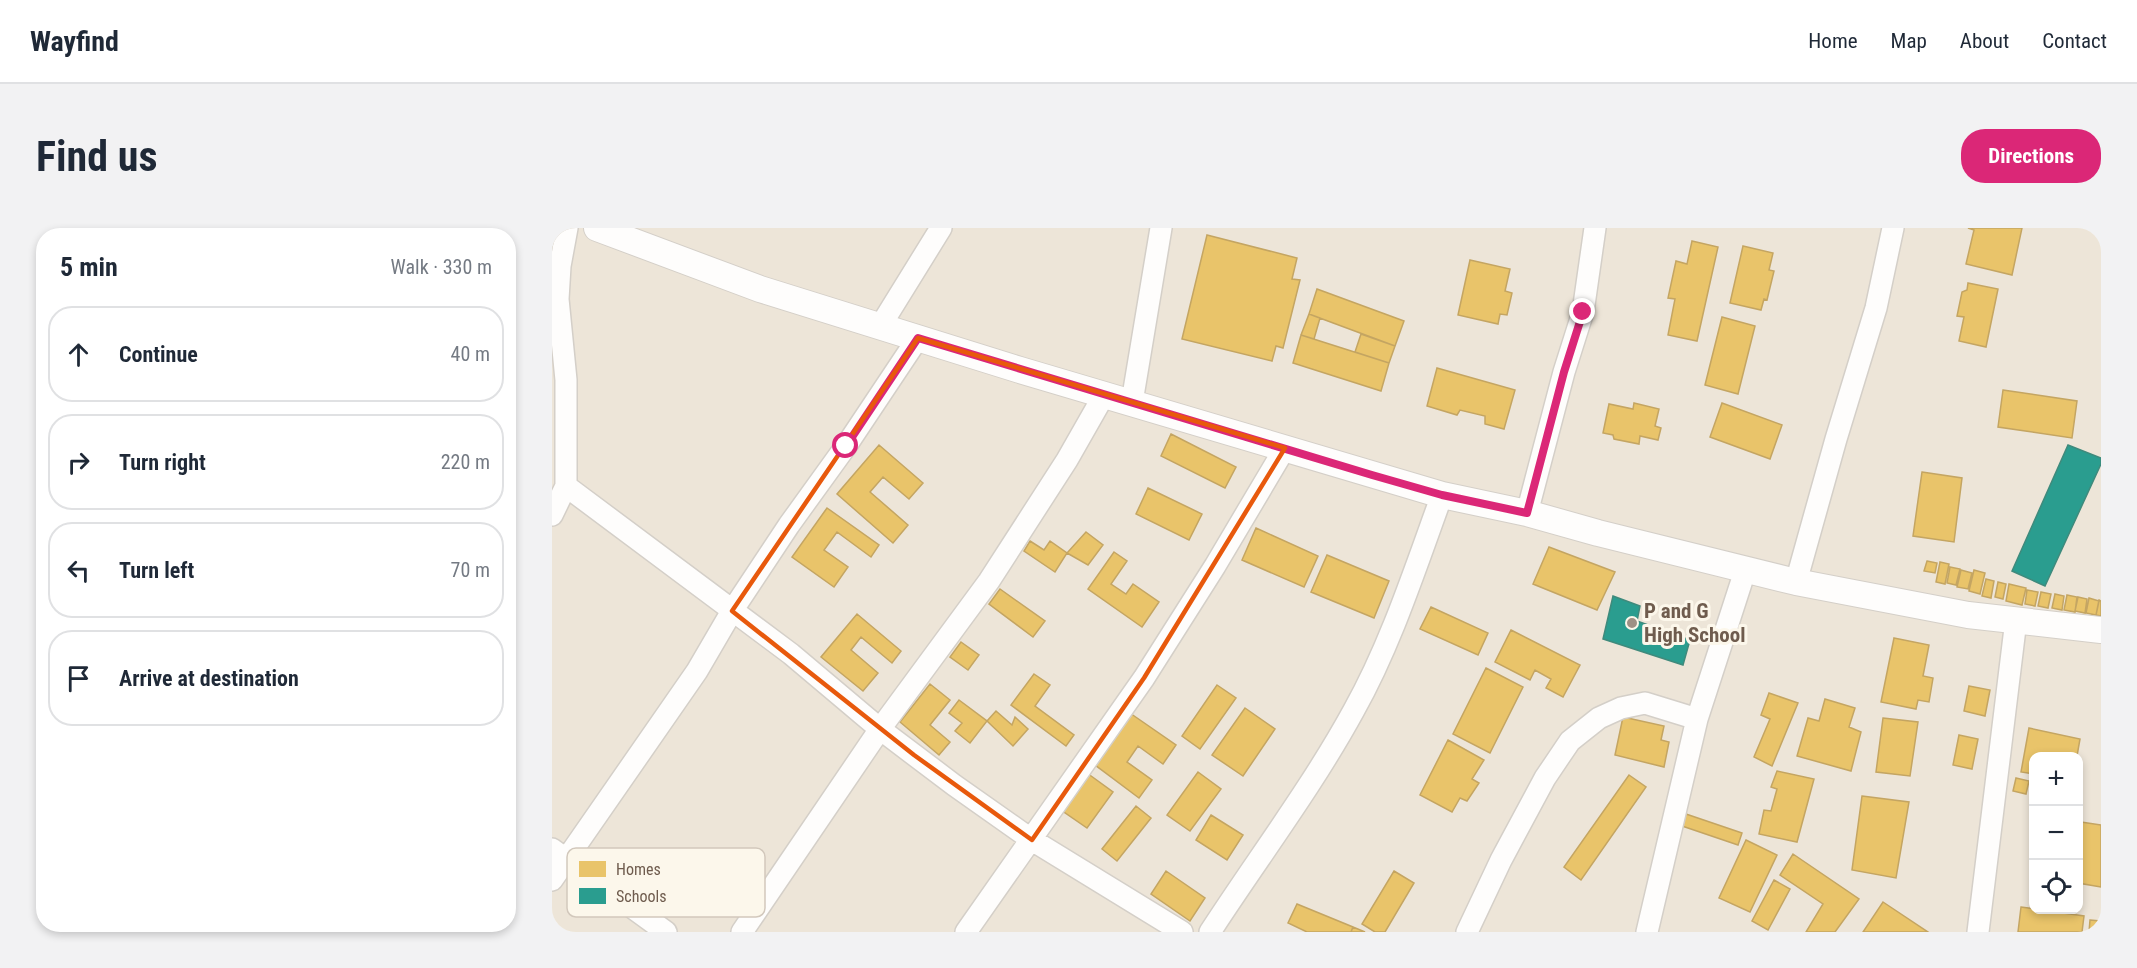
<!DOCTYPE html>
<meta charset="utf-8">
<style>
:root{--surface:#fff;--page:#f2f2f3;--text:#1f2937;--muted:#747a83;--line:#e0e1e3;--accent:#db2777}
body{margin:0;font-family:"Roboto Condensed",sans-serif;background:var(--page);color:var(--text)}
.controls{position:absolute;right:18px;bottom:18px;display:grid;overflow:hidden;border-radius:12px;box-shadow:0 3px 9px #0003}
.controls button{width:54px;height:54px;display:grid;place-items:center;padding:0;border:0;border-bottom:2px solid var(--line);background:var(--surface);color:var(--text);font:30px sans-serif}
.stop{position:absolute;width:18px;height:18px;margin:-14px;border:4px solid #db2777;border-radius:50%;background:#fff}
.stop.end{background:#db2777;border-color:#fff;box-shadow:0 2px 6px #0008}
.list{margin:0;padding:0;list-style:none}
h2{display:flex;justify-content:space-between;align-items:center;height:78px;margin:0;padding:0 24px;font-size:26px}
h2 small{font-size:20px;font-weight:400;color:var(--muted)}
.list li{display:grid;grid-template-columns:39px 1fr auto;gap:18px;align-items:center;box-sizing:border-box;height:96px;margin:0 12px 12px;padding:0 12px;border:2px solid var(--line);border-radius:24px}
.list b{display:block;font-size:22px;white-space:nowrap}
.list em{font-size:20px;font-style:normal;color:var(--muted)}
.icon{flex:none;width:33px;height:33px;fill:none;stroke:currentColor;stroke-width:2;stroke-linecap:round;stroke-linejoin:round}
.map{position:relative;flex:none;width:1549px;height:704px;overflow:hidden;border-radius:24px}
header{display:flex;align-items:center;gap:36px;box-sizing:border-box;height:84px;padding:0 30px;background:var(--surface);border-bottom:2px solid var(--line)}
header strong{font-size:28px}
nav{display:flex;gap:33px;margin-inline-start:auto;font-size:21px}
.intro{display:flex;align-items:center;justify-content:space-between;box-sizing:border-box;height:144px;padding:0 36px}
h1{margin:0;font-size:42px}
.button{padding:15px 27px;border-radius:24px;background:var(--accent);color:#fff;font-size:21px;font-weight:700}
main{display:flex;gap:36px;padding:0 36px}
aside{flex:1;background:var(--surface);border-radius:24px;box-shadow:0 3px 9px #0003}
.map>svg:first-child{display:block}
</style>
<header>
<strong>Wayfind</strong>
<nav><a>Home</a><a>Map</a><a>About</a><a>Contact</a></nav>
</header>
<div class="intro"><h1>Find us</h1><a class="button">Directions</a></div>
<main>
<aside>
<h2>5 min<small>Walk · 330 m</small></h2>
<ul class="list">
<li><svg class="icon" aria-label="ahead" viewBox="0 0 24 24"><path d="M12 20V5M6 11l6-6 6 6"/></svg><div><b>Continue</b></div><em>40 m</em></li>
<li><svg class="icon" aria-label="right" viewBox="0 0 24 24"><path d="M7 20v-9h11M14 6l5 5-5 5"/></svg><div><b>Turn right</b></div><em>220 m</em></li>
<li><svg class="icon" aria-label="left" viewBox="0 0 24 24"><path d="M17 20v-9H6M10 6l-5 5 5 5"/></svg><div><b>Turn left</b></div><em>70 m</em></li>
<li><svg class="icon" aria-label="arrive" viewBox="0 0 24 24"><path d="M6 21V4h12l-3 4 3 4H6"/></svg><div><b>Arrive at destination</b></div></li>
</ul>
</aside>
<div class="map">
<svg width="1549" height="704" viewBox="0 0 1549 704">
<rect width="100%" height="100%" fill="#f5f2ea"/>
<!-- residential -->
<path fill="#ede5d8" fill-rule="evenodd" d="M0 0H1549V704H0ZM1482 528H1526V682H1482Z"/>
<!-- homes -->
<path fill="#e9c46a" stroke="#c4a562" stroke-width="1.5" d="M1416 0H1470L1460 47 1414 36 1422 2Z
M655 7 745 30 740 51 748 52 731 120 724 118 720 133 630 111Z
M1140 13 1166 19 1145 113 1116 107 1123 71 1116 70 1124 33 1135 36Z
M1191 18 1221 25 1217 42 1222 43 1215 72 1212 71 1209 82 1178 75Z
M918 32 958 41 953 63 960 65 955 87 948 86 946 96 906 87Z
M1416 55 1446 61 1434 119 1407 113 1412 89 1405 88 1410 64 1415 62Z
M765 61 852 93 843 118 757 86Z
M757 86 768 90 762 111 749 107Z
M1170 89 1203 98 1186 166 1153 157Z
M809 106 843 118 837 135 803 124Z
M749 107 837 135 829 163 741 135Z
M885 140 963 162 952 201 933 196V188L908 182 905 187 875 178Z
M1451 162 1525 173 1520 210 1446 199Z
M1082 175 1107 181 1103 198 1109 200 1106 212 1088 208 1087 216 1062 211 1061 207 1051 205 1057 176 1081 181Z
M1170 175 1230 197 1218 231 1158 209Z
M619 206 684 239 673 260 609 228Z
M327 217 371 255 357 271 331 249 318 264 356 297 341 315 285 266Z
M1370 244 1410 250 1402 314 1361 308Z
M596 260 650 286 637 312 584 286Z
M275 280 327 317 319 329 285 304 272 322 296 339 282 359 240 329Z
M704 300 766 328 752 359 690 332Z
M534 304 551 317 536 337 515 325Z
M478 313 492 322 498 313 515 325 503 344 472 323Z
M997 319 1063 344 1045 382 981 356Z
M562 324 575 333 559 356 574 366 581 356 607 374 590 399 536 361Z
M775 327 837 353 822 390 759 364Z
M1375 333 1385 335 1383 345 1372 343Z
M1388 334 1397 336 1393 356 1384 354Z
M1398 339 1408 341 1404 357 1395 355Z
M1409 342 1420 345 1416 361 1405 359Z
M1422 342 1433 345 1428 366 1417 363Z
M1434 351 1442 353 1439 370 1430 368Z
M1446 354 1454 356 1451 371 1443 369Z
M1457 356 1474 360 1470 377 1454 373Z
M448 361 493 393 481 409 437 376Z
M1475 362 1486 364 1483 378 1473 376Z
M1489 364 1499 366 1496 380 1486 378Z
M1503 366 1512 368 1510 382 1500 380Z
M1515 367 1525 369 1523 384 1512 382Z
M1526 369 1535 371 1533 385 1523 383Z
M1537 370 1547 373 1544 387 1534 385Z
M1547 372 1549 373V388L1544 387Z
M879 379 936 405 926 427 868 401Z
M305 386 349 423 340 435 309 409 299 422 326 445 311 463 269 429Z
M959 402 1028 437 1011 469 994 460 999 451 983 442 978 452 943 434Z
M1342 410 1377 417 1371 448 1381 450 1377 474 1366 472 1364 481 1329 474Z
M409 414 427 427 416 442 398 429Z
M934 440 971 459 938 525 901 506Z
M482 446 498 457 483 478 522 507 514 518 459 477Z
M378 456 398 472 378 497 398 514 387 527 348 494Z
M665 457 684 470 648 521 630 508Z
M1417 458 1438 462 1433 488 1412 483Z
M1217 465 1246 475 1220 538 1202 529 1218 491 1209 487Z
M1273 471 1303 480 1297 499 1309 504 1299 543 1245 528 1256 490 1267 493Z
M407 472 435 493 418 515 403 503 410 495 397 485Z
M693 480 723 501 691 548 660 527Z
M444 483 460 497 463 489 476 501 461 518 435 493Z
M575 483 624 517 611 536 586 518 575 534 600 552 587 570 539 534Z
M1071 489 1112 498 1109 512 1117 514 1112 539 1063 527Z
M1331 490 1366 494 1358 548 1324 544Z
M1477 500 1528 511 1525 528H1482V546L1469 544Z
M1407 507 1426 511 1420 541 1401 537Z
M896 512 932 532 920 551 927 555 915 573 908 570 900 584 868 567Z
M1225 543 1262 551 1245 614 1207 606 1212 582 1219 583 1225 561 1219 559Z
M646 544 669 561 638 603 615 587Z
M535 545 561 564 535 600 509 582Z
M1077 547 1094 559 1029 652 1012 639Z
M1464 550 1477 553 1474 566 1461 563Z
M1310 568 1357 574 1344 650 1300 642Z
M584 578 599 590 565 633 550 621Z
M1134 586 1190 605 1186 617 1130 598Z
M659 587 691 607 675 632 644 612Z
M1529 594 1549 597V659L1526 655V609Z
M1194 612 1225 627 1198 684 1167 670Z
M1241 626 1307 671 1283 704H1254L1271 676 1228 647Z
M614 643 653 670 638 693 599 666Z
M842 643 862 655 833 704H823L810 696Z
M1222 652 1238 661 1216 702 1200 693Z
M1331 674 1376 704H1311Z
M745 676 801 699 799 704H755L736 695Z
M1469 679 1532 688 1530 704H1466Z
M1538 692 1549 693V704H1537Z
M801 699 813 704H799Z"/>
<!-- schools -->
<path fill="#2a9d8f" stroke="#3f8a7c" stroke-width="1.5" d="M1516 217 1549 230V236L1493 358 1460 343Z
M1061 368 1088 378 1085 393 1138 412 1131 437 1051 411Z"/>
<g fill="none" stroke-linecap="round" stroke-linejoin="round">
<defs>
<path id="minor" d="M329 97 389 0
M580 174 609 0
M14 258 239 426 328 501 402 557 480 612 630 704
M975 285 1012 144 1031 84 1043 0
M0 287 14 258V152L6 71 8 38 15 0
M1244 354 1284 211 1324 80 1341 0
M0 621 114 704
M0 652 145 443 180 383 237 297 294 218 366 110
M190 704 328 501 437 353 515 232 552 167
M414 704 592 450 663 338 733 220
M658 704C706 630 760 559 802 482 839 416 864 338 890 267
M915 704 949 632 993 550 1018 513 1047 490 1069 480 1093 475 1145 491
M1095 704 1145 491 1193 343
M1426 704 1464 392"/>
<path id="tertiary" d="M45 0 208 61 468 142 890 267 975 285 1046 305 1244 354 1416 387 1549 402"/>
</defs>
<!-- minor casing -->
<use href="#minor" stroke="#d4cfc8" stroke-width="24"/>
<!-- tertiary casing -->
<use href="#tertiary" stroke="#d4cfc8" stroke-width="28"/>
<!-- minor -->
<use href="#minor" stroke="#fefdfc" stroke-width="21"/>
<!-- tertiary -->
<use href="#tertiary" stroke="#fefdfc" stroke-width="26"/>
</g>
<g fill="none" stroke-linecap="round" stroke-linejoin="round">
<!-- route -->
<path stroke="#db2777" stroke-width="8" d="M294 218 366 110 820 247 890 267 975 285 1012 144 1031 84"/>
</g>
<!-- marked area -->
<path fill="none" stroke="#e8590c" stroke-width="4.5" stroke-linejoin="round" d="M366 110 733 220 592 450 480 612 362 527 180 383Z"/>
<!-- markers -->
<circle fill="#9e9085" stroke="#fcf7eb" stroke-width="2" cx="1080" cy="395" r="6"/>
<g text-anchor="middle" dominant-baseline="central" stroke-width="6" stroke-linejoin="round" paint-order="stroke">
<!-- poi labels -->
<g font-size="21" font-weight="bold" fill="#6f5c4e" stroke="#fcf7eb" text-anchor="start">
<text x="1092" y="383">P and G<tspan x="1092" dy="24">High School</tspan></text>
</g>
</g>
<!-- legend -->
<rect x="15" y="620" width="198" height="69" rx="9" fill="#fcf7eb" stroke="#d2c8bc" stroke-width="1.5"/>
<rect x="27" y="633" width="27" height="16" fill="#e9c46a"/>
<rect x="27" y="660" width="27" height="16" fill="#2a9d8f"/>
<g font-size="16" fill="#6f5c4e">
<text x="64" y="647">Homes</text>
<text x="64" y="674">Schools</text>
</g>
</svg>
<div class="controls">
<button>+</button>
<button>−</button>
<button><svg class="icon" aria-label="locate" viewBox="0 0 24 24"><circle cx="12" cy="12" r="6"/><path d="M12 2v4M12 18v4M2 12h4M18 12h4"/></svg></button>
</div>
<div class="stop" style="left:294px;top:218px"></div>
<div class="stop end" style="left:1031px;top:84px"></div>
</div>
</main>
